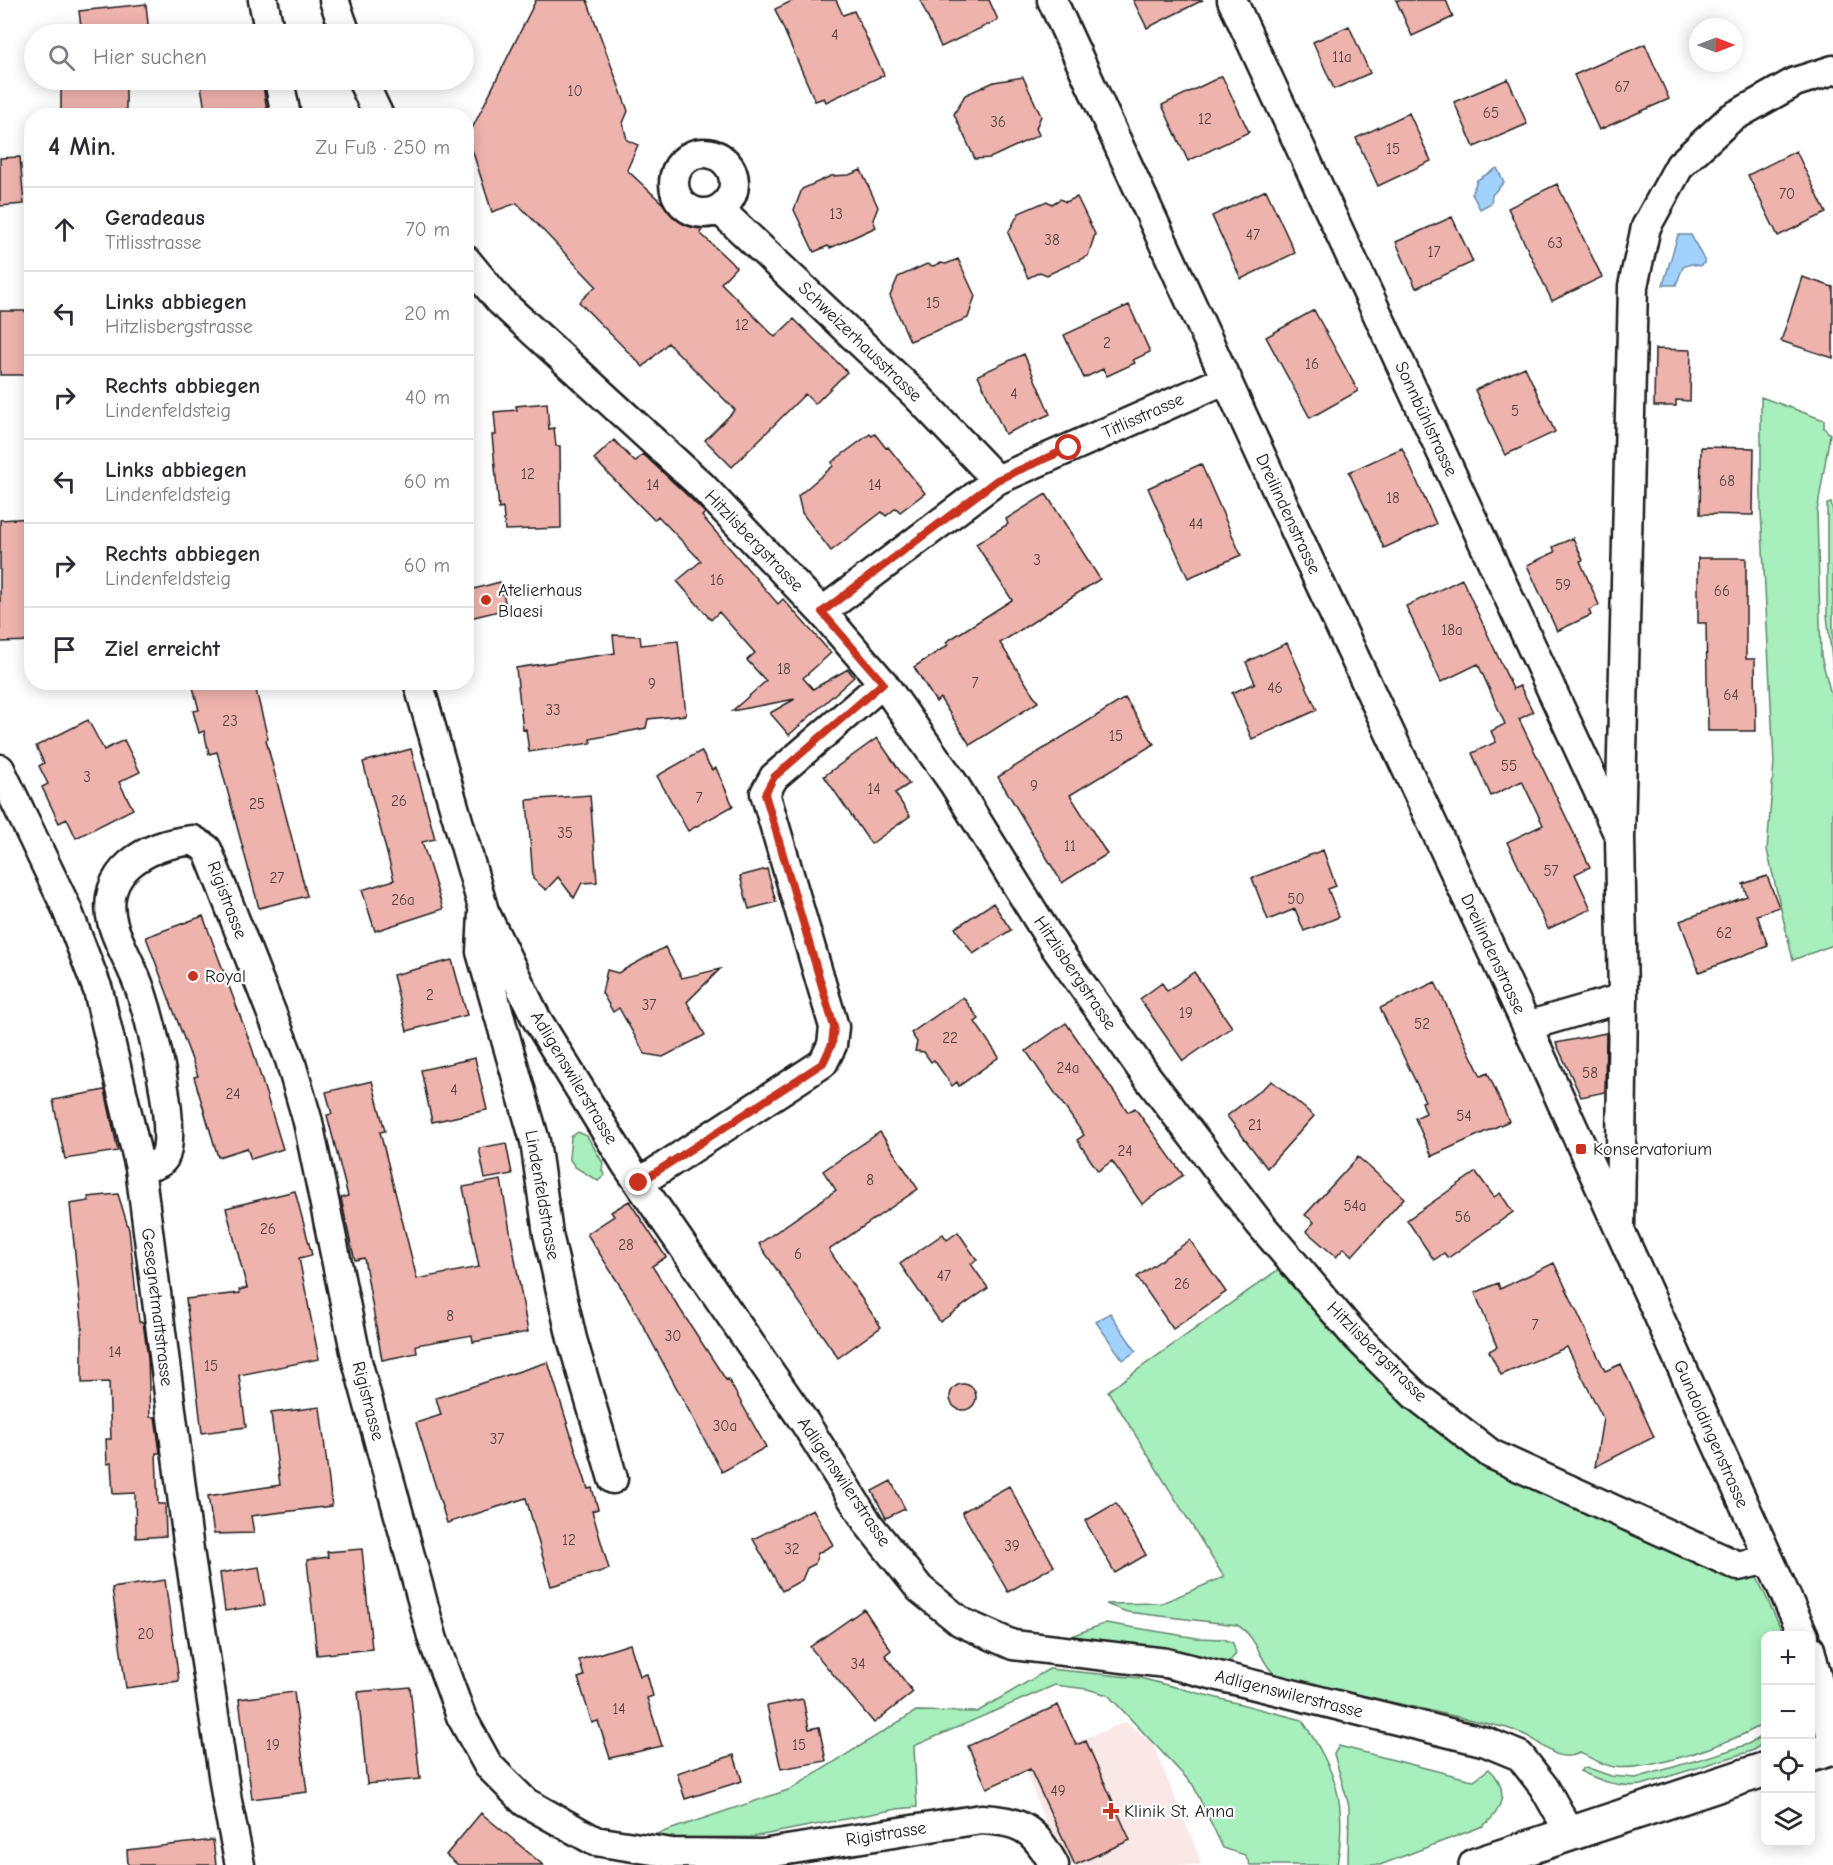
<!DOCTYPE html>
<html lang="de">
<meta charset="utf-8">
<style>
:root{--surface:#fff;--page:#f7f7f7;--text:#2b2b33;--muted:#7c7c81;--line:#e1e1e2}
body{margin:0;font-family:"Comic Neue",sans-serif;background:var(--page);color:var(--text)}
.controls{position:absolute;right:18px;bottom:18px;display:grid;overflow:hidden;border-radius:12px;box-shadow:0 3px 15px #0003}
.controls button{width:54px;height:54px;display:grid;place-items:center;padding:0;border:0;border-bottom:2px solid var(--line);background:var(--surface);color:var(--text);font:30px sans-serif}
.compass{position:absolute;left:1689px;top:18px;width:54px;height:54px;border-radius:50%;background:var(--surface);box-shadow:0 3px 15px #0003;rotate:90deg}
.stop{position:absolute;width:18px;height:18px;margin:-14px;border:4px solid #c8321e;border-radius:50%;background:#fff}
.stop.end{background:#c8321e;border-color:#fff;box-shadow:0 2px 6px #0008}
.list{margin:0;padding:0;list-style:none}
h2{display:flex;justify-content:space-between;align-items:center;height:78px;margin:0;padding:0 24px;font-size:26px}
h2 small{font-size:20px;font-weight:400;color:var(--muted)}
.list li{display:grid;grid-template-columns:39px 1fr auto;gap:18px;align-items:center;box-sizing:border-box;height:84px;padding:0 24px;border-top:2px solid var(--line)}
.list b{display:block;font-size:22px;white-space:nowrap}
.list p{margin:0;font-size:20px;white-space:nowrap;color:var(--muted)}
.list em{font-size:20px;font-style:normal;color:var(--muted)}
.icon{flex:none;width:33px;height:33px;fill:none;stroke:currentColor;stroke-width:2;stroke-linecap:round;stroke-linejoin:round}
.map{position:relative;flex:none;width:1833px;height:1865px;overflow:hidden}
.search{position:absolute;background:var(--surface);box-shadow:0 3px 15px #0003;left:24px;top:24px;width:450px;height:66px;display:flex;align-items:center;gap:15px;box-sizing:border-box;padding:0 21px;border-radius:33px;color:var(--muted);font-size:22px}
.panel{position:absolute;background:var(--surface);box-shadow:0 3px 15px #0003;left:24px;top:108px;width:450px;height:582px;border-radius:24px}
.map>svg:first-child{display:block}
</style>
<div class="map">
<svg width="1833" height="1865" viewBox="0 0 1833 1865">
<rect width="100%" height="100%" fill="#fff"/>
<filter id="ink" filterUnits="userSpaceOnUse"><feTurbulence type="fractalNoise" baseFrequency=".0167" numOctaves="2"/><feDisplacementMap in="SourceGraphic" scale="12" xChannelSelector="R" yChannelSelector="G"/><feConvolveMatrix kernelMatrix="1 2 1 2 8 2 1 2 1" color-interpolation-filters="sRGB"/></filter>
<g filter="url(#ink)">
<!-- built -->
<path fill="#fae8e7" d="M1126 1722 1152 1742 1200 1858V1865H1062L1022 1763Z"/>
<!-- green -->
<path fill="#a7efbc" stroke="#62866c" stroke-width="1.5" d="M1761 397 1824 420V428L1830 434 1817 512 1821 656 1833 702V945L1793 960 1767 850 1774 762 1761 511Z
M1831 503 1833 511V669L1827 615V504Z
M578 1132 587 1136 603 1163 602 1171 605 1175 598 1181 575 1167 569 1158 571 1137Z
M1286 1264 1441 1425 1752 1567 1784 1635 1766 1636 1765 1723C1733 1742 1650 1772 1614 1767 1603 1765 1590 1758 1580 1753 1558 1763 1548 1748 1529 1737 1523 1733 1514 1731 1507 1728L1276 1676C1259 1661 1258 1637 1237 1625L1127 1612 1106 1604 1162 1603 1224 1577 1108 1391Z
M1106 1623 1197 1638 1224 1639 1233 1643 1236 1654 1227 1664 1063 1639Z
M1049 1669 1140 1678 1302 1720C1336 1772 1348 1802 1337 1865H1250L1245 1855 1223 1848 1193 1785 1108 1695 1087 1689 1055 1685 914 1746 917 1807 897 1809 752 1837 645 1838 791 1789 916 1711 977 1712Z
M1765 1734V1743L1751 1751 1642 1785C1620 1788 1600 1781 1580 1771L1586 1767 1611 1776 1636 1778 1718 1754 1748 1744Z
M1339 1746 1468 1779 1474 1780 1489 1769C1510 1788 1503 1811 1483 1826L1380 1865H1348L1349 1806 1334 1754Z"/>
<!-- water -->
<path fill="#a1d1fd" stroke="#6c89a3" stroke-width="1.5" d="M1497 168 1504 182 1492 195 1491 203 1480 209 1472 194 1477 180Z
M1678 235H1691L1705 262 1700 266 1691 264 1683 267 1676 285H1663Z
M1110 1313 1136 1351 1123 1360 1096 1322Z"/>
<!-- building -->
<path fill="#efb3ae" stroke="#1c1c1c" stroke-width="1.5" d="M536 0H587L628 111 623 123 627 140 638 145 627 170 676 216H691L702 230 700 233 736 267 721 283 775 337 794 319 847 372 815 404 805 394 732 467 705 440 735 410 668 343 643 367 579 302 596 286 517 203 492 212 468 137Z
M794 0H836L843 15 854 11 884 75 826 102 824 98 815 101 775 9Z
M920 0H989L998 20 941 47Z
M1133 0H1203L1147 28Z
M1396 0H1446L1453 17 1412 36Z
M146 4 149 34H82L79 11Z
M1349 26 1370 73 1334 89 1313 42Z
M1645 44 1669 99 1599 130 1574 75Z
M1222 76 1249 132 1188 161 1162 105Z
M1023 77 1041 116 1036 128 1039 135 990 158 975 159 954 114 965 95 994 82Z
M1508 79 1527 124 1474 147 1454 102Z
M61 80H126V116H61Z
M200 80H262L268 116H206Z
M1409 113 1431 161 1378 186 1356 138Z
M1796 151 1826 213 1778 236 1748 175Z
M20 157 24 204 0 206V158Z
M861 170 878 207 873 220 876 227 830 248 828 246 814 252 794 210 802 189 831 176 849 175Z
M1557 184 1602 277 1552 301 1508 208Z
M1266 190 1295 253 1241 279 1212 216Z
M1077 197 1095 234 1088 256 1047 275 1040 272 1028 278 1008 233 1019 213 1047 201 1052 204 1060 199 1066 202Z
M1452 217 1473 262 1416 288 1396 242Z
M958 259 975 296 968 318 910 341 890 296 898 277 927 264 933 266 941 263 946 264Z
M1802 277 1833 287V358L1781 341Z
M1129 305 1150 352 1133 360 1135 363 1107 376 1103 369 1084 378 1064 335Z
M1314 310 1358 391 1310 418 1266 337Z
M0 311H31L32 375H0Z
M1655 349 1691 350 1690 401 1676 400V406H1654Z
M1024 354 1050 414 1005 434 978 375Z
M1525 367 1555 432 1505 455 1475 390Z
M547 403 549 429 554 428 556 446H560L561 528 505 530 503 508 499 509 492 435H496L494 412 517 410 516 406Z
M870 434 872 436 875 434 886 448 888 447 925 493 900 512 896 508 886 516 882 512 831 551 802 513 798 496 833 466 832 462Z
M614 440 635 462 643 454 689 497 705 513 702 516 778 604 783 599 831 653 803 678 813 689 848 669 854 677 789 735 770 713 795 699 732 711 766 681 747 660 755 653 719 612 711 620 677 581 701 561 658 516 654 520 594 459Z
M1701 447 1754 448 1753 515 1700 514Z
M1402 448 1436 524 1384 548 1349 472Z
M1201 464 1241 555 1188 578 1148 488Z
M1046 494 1100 579 1000 643 1038 702 970 745 940 698 936 702 914 667 948 645 946 642 1012 600 976 544 1008 524 1006 519Z
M32 518V641L0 642V520Z
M1573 538 1583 560 1580 561 1599 605 1589 610 1591 615 1557 631 1527 565 1555 552 1553 547Z
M1698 558H1746V659H1755L1756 731H1708L1706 623H1698Z
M1462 579 1513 689 1520 686 1533 712 1519 719 1590 867 1575 874 1591 909 1548 929 1507 842 1543 825 1522 781 1491 796 1472 753 1496 742 1491 731 1505 724 1478 664 1441 682 1406 606Z
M500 582 507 609 466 619V591Z
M613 635 640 636 641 645 678 641 686 715 648 719 646 728 590 739 591 743 529 752 526 729 523 730 516 668 615 653Z
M1287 643 1317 710 1252 739 1232 693 1255 683 1246 662Z
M212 682H254L268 739 266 740 307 896 259 908 217 752 209 754 204 731 199 733 193 711 199 710 193 687Z
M1125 698 1154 744 1070 795 1107 854 1062 883 998 777Z
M88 720 104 750 124 740 140 772 119 782 133 809 76 838 67 819 59 823 42 787 48 784 39 766 44 763 36 746Z
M877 738 909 784 895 793 910 816 871 844 824 776Z
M411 749 435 839 422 842 443 909 375 931 362 890 394 880 363 762Z
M701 751 712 770 716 768 733 806 688 831 657 776Z
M590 795 597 882 582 883 574 898 558 877 546 890 533 879 527 800Z
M1323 850 1336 886 1328 889 1339 917 1304 931 1295 909 1268 920 1252 878Z
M767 869 776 902 749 909 740 876Z
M1767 876 1779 907 1757 915 1768 946 1699 972 1680 921 1747 896 1743 884Z
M993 903 1011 930 973 954 955 928Z
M203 916 252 1048 283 1149 251 1159 247 1148 218 1157 194 1077 198 1076 146 937Z
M665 947 682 978 720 969 687 1002 705 1035 663 1057 645 1054 619 1008 613 1012 602 993 607 970 618 973Z
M452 960 467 1015 407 1031 393 975Z
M1194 972 1232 1027 1183 1061 1140 999 1162 983 1167 991Z
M1435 982 1481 1076 1488 1073 1509 1121 1432 1156 1415 1118 1426 1113 1422 1102 1425 1101 1380 1008Z
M963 997 979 1019 975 1022 999 1057 959 1086 957 1082 952 1086 934 1060 931 1062 924 1052 915 1051 917 1042 911 1033Z
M1066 1023 1128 1112 1135 1108 1183 1175 1142 1204 1112 1161 1098 1171 1077 1140 1084 1135 1026 1051Z
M1606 1033 1605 1092 1581 1097 1556 1043Z
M475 1058 487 1110 432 1122 421 1070Z
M372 1081 385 1131 380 1132 417 1279 479 1267 463 1187 501 1180 528 1332 473 1342 472 1335 416 1345 417 1353 382 1360 364 1258 355 1260 351 1245 341 1198 348 1196 327 1115 332 1114 326 1092Z
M1272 1081 1314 1116 1267 1168 1227 1116Z
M105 1090 118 1151 65 1159 53 1100Z
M880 1132 918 1189 829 1250 881 1327 838 1358 759 1244 836 1190 823 1171Z
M506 1143 512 1174 485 1179 479 1148Z
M1358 1157 1404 1198 1352 1256 1344 1248 1336 1257 1306 1231 1314 1222 1305 1215Z
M1476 1172 1494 1197 1500 1193 1513 1212 1448 1258 1444 1253 1434 1260 1407 1220Z
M295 1191 312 1255 299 1258 319 1359 239 1375 246 1427 202 1433 186 1299 240 1293 239 1290 247 1288 226 1208Z
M118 1194 129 1230 139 1322H143L148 1358 150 1417H155L160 1453H156L158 1504H165L166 1536 136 1538 135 1493 113 1494 111 1463 107 1464 106 1439H111L109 1382 82 1383V1324L70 1204 89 1201 88 1197Z
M629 1201 666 1257 652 1266 726 1380 728 1379 766 1447 722 1472 628 1298 587 1234 614 1216 611 1212Z
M958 1232 977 1260 971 1264 988 1288 940 1322 900 1264 943 1234 947 1240Z
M1190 1240 1226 1292 1173 1329 1137 1277Z
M1554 1263 1605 1371 1621 1364 1654 1437 1595 1467 1603 1418 1567 1347 1501 1375 1489 1351 1497 1347 1475 1293 1498 1283 1500 1289Z
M548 1362 588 1489 592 1488 598 1509 592 1511 609 1569 551 1586 526 1498 447 1523 416 1423 441 1415 436 1398Z
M950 1397a13 13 0 1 1 26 0a13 13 0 1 1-26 0Z
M320 1407 332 1506 251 1516 254 1533 214 1534 208 1496 280 1485 271 1413Z
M891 1481 905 1509 886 1518 872 1491Z
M1009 1486 1054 1566 1008 1592 962 1512Z
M1116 1503 1146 1555 1115 1573 1085 1521Z
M813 1509 833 1545 818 1553 815 1564 807 1568 802 1580 782 1591 753 1539Z
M362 1549 372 1649 317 1655 307 1560 328 1557 327 1552Z
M259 1567 265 1605 225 1611 220 1573Z
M165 1580 179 1681 126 1688 112 1588Z
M864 1609 891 1650 885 1655 913 1692 874 1723 810 1647Z
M630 1644 640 1676 647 1674 653 1696 647 1698 662 1746 610 1758 598 1721 592 1723 578 1678 584 1676 579 1660Z
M410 1687 420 1779 367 1784 358 1692Z
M294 1692 307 1792 252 1799 239 1699Z
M803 1699 809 1729 819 1727 826 1761 781 1769 767 1706Z
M1058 1705 1076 1745 1086 1741 1130 1840 1075 1865 1030 1769 987 1788 968 1746Z
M734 1755 742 1781 685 1799 677 1773Z
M481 1813 510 1837 543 1865H458L446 1855Z
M213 1840 216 1865H128L127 1850Z"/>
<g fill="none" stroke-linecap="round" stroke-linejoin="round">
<defs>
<path id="street" d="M263 0 270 34
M334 0 346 34
M1052 0 1308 558 1527 1026 1804 1636
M1232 0 1617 831
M279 80 286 116
M362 80 379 116
M674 183a30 30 0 1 1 60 0a30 30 0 1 1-60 0Z
M719 209 917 396 997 480
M466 260 500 301 701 485 822 612 883 683 954 784 1055 947 1145 1074 1260 1224 1353 1333 1415 1395 1491 1454 1738 1566 1768 1559
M822 612 997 480 1227 379
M418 682 484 911 536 1018 626 1164 805 1423 869 1525 920 1589 961 1622 1013 1645 1166 1663 1486 1742 1520 1756 1544 1787 1570 1833
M0 769 66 907 98 990 140 1168 189 1550 227 1801 240 1865
M483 913 481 952 535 1141 548 1234 572 1339 613 1479
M1527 1026 1623 998
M140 1168C148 1166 159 1166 164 1158 179 1132 151 1022 141 992 134 969 120 948 113 925 98 871 146 845 193 840L207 849 290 1060 308 1122 357 1361 433 1640 461 1716 488 1765 525 1802 595 1841 672 1853 762 1854 981 1819C1022 1821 1034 1829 1054 1865
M639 1183 823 1063 832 1045 834 1027 765 793 774 777 883 683
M1620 1226 1623 998 1620 838 1633 286 1646 227 1680 165 1731 118 1795 82 1833 70
M1810 1649 1833 1743"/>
<path id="secondary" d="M1810 1755 1833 1748
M1476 1865 1766 1769"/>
</defs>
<!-- street casing -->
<use href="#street" stroke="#1c1c1c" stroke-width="33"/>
<!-- secondary casing -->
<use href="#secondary" stroke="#1c1c1c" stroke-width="38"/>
<!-- street -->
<use href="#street" stroke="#fff" stroke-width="28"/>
<!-- secondary -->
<use href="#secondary" stroke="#fff" stroke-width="33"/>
</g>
</g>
<g fill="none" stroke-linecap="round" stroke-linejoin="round" filter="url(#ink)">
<!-- route -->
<path stroke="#c8321e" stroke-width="8" d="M639 1183 823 1063 832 1044 834 1027 765 794 774 777 883 683 822 612 997 480 1069 448"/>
</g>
<!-- markers -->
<g fill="#c8321e" stroke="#fff" stroke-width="2">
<circle cx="486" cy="600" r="6"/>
<circle cx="193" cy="976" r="6"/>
<rect x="1575" y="1143" width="12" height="12" rx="3"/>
<path d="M1108 1802h6v6h6v6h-6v6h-6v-6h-6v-6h6z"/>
</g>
<g text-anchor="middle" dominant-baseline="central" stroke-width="4.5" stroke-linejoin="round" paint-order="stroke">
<!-- number labels -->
<g font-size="15" fill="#514240">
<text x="835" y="35">4</text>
<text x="1342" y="57">11a</text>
<text x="1622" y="87">67</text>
<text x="575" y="91">10</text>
<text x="1491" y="113">65</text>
<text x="1205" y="119">12</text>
<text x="998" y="122">36</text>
<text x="1393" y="149">15</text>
<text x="1787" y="194">70</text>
<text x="836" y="214">13</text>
<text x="1253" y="235">47</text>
<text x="1052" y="240">38</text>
<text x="1555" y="243">63</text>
<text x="1434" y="252">17</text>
<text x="933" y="303">15</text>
<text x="742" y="325">12</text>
<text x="1107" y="343">2</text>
<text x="1312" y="364">16</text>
<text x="1014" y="394">4</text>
<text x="1515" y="411">5</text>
<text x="528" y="474">12</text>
<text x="1727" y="481">68</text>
<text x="653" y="485">14</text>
<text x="875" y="485">14</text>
<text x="1393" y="498">18</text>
<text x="1196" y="524">44</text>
<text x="1037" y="560">3</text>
<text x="717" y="580">16</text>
<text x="1563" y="585">59</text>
<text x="1722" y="591">66</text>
<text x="1452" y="630">18a</text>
<text x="784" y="669">18</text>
<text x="975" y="683">7</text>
<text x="652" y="684">9</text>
<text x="1275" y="688">46</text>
<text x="1731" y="695">64</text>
<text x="553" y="710">33</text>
<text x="230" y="721">23</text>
<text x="1116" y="736">15</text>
<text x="1509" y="766">55</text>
<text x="87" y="777">3</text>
<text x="1034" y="786">9</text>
<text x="874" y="789">14</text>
<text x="699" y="798">7</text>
<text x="399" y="801">26</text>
<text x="257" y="804">25</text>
<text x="565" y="833">35</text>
<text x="1070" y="846">11</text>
<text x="1551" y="871">57</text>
<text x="277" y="878">27</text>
<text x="1296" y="899">50</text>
<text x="403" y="900">26a</text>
<text x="1724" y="933">62</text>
<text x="430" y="995">2</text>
<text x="649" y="1005">37</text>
<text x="1186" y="1013">19</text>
<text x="1422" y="1024">52</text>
<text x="950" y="1038">22</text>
<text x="1068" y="1068">24a</text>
<text x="1590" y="1073">58</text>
<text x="454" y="1090">4</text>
<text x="233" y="1094">24</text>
<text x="1464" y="1116">54</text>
<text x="1255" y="1125">21</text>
<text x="1125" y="1151">24</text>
<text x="870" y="1180">8</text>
<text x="1355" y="1206">54a</text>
<text x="1463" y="1217">56</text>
<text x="268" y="1229">26</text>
<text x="626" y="1245">28</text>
<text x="798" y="1254">6</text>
<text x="944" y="1276">47</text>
<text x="1182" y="1284">26</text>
<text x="450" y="1316">8</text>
<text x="1535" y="1325">7</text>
<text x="673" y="1336">30</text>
<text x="115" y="1352">14</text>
<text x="211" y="1366">15</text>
<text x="725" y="1426">30a</text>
<text x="497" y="1439">37</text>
<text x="569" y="1540">12</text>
<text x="1012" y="1546">39</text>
<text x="792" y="1549">32</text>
<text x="146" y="1634">20</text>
<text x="858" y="1664">34</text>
<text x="619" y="1709">14</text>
<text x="273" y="1745">19</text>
<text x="799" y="1745">15</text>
<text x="1058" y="1791">49</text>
</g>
<!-- street labels -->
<g font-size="18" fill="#1c1c1c" stroke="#fff">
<text transform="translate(860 342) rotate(44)">Schweizerhausstrasse</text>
<text transform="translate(1143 416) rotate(-24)">Titlisstrasse</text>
<text transform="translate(1426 419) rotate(65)">Sonnbühlstrasse</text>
<text transform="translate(1288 514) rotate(65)">Dreilindenstrasse</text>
<text transform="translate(754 541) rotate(46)">Hitzlisbergstrasse</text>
<text transform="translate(227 900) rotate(69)">Rigistrasse</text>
<text transform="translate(1493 954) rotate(65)">Dreilindenstrasse</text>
<text transform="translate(1075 973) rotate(56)">Hitzlisbergstrasse</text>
<text transform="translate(574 1078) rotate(59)">Adligenswilerstrasse</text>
<text transform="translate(542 1195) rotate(80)">Lindenfeldstrasse</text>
<text transform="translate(157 1307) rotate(83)">Gesegnetmattstrasse</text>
<text transform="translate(1377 1352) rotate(45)">Hitzlisbergstrasse</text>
<text transform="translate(368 1401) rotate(75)">Rigistrasse</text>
<text transform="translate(1711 1434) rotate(66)">Gundoldingenstrasse</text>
<text transform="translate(844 1482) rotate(56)">Adligenswilerstrasse</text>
<text transform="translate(1289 1694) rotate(14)">Adligenswilerstrasse</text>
<text transform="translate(886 1834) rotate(-9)">Rigistrasse</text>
</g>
<!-- poi labels -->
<g font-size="18" fill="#1c1c1c" stroke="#fff" text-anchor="start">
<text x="498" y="590">Atelierhaus<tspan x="498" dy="21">Blaesi</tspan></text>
<text x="205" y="976">Royal</text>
<text x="1593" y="1149">Konservatorium</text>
<text x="1124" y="1811">Klinik St. Anna</text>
</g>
</g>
</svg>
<div class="controls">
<button>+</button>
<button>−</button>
<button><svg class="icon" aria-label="locate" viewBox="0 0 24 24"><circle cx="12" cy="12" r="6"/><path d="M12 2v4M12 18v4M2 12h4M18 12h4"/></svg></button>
<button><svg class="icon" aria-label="layers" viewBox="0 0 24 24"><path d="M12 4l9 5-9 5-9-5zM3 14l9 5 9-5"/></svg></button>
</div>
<svg class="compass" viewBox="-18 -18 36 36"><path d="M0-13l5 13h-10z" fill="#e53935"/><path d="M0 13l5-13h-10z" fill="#7c7c81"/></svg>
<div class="stop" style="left:1069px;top:448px"></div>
<div class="stop end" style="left:639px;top:1183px"></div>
<div class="search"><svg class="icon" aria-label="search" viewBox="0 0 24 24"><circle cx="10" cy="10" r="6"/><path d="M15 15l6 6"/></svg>Hier suchen</div>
<section class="panel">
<h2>4 Min.<small>Zu Fuß · 250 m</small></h2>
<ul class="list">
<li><svg class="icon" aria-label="ahead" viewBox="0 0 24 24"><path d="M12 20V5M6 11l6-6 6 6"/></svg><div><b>Geradeaus</b><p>Titlisstrasse</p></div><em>70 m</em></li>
<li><svg class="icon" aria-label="left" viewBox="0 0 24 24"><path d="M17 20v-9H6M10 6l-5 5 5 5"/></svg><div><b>Links abbiegen</b><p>Hitzlisbergstrasse</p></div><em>20 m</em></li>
<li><svg class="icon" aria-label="right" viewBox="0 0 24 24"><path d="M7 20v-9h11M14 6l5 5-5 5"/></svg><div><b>Rechts abbiegen</b><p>Lindenfeldsteig</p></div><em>40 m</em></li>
<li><svg class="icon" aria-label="left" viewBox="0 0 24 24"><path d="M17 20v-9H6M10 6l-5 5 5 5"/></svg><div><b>Links abbiegen</b><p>Lindenfeldsteig</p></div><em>60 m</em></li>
<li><svg class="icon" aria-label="right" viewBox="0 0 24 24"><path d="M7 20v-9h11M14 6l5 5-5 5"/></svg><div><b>Rechts abbiegen</b><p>Lindenfeldsteig</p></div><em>60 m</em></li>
<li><svg class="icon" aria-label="arrive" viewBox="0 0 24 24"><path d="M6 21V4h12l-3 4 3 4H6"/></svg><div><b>Ziel erreicht</b></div></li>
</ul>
</section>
</div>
